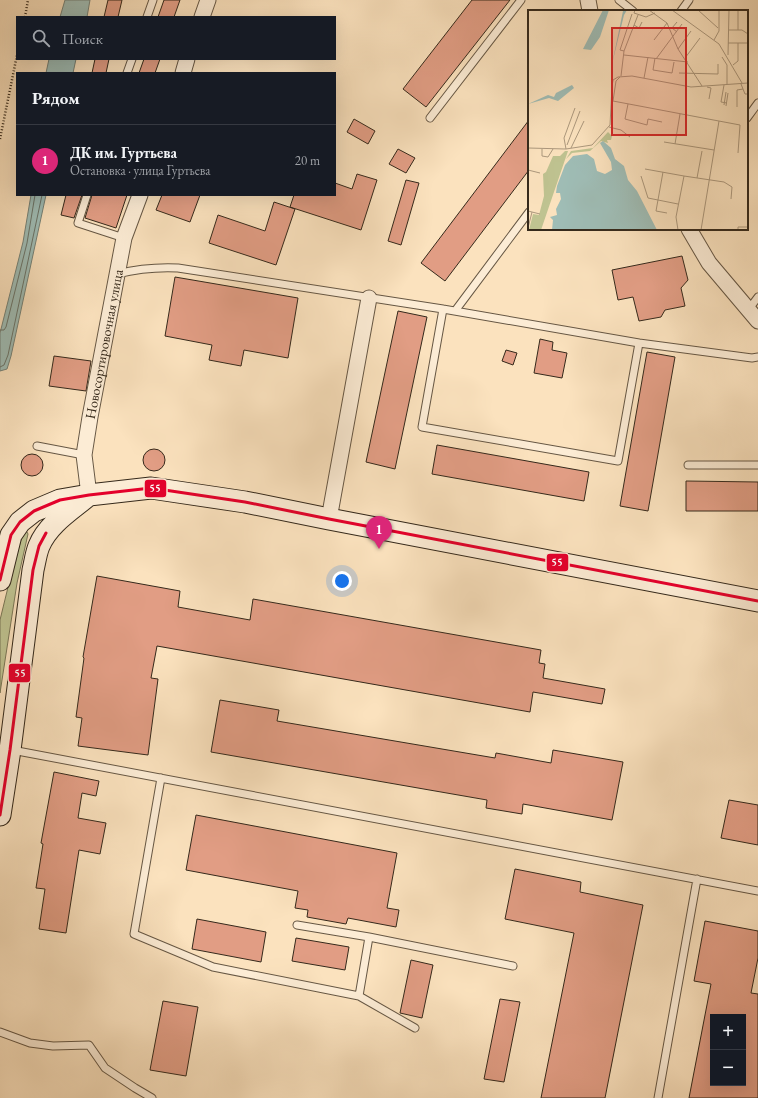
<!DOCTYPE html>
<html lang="ru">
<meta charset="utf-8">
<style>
:root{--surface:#171b24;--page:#20242c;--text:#f1f3f6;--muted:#9ea1a6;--line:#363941;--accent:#db2777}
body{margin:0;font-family:"EB Garamond",serif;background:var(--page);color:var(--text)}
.controls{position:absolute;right:12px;bottom:12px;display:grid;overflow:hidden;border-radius:0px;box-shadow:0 4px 16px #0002}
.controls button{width:36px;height:36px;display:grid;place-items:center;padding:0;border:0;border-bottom:1px solid var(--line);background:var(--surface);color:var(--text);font:20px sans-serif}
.you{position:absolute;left:342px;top:581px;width:14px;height:14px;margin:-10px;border:3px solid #fff;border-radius:50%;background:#1a73e8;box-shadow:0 0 0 6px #1a73e833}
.badge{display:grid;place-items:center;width:26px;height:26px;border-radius:50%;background:var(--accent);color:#fff;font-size:13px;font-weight:700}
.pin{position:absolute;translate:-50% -33px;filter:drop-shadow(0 1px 2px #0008)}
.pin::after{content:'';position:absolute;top:21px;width:14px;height:12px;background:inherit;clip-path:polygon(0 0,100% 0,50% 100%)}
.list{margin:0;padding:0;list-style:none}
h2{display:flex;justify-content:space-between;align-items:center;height:52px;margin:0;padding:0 16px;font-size:17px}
h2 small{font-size:13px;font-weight:400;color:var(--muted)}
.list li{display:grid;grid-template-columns:26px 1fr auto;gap:12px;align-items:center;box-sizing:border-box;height:72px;padding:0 16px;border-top:1px solid var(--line)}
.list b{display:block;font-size:15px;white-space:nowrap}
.list p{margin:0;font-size:13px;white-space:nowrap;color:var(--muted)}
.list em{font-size:13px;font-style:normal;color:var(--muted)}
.icon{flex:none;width:22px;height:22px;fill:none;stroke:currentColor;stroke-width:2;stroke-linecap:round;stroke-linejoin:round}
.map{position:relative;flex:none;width:758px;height:1098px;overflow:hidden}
.search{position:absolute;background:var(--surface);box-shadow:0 4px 16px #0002;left:16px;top:16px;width:320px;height:44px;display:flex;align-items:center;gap:10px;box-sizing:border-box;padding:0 14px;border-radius:0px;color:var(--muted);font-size:15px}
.panel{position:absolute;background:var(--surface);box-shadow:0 4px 16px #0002;left:16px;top:72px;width:320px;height:124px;border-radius:0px}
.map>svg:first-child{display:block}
</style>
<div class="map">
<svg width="758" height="1098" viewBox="0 0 758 1098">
<rect width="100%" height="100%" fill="#fbe2be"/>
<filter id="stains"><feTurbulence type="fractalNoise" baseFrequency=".005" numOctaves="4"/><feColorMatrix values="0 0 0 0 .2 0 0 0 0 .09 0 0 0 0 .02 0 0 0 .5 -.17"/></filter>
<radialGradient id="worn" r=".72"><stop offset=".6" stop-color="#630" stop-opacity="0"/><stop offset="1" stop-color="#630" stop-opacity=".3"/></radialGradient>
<!-- green -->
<path fill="#bfc391" stroke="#7a7656" d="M26 531 27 532 28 534 17 583 0 693V620L10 579 23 533Z"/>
<!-- water -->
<path fill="#9fbdb6" stroke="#758278" d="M65 0H90L87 17H60Z
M49 59H76L73 73H46Z
M31 195H46L11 356 7 369 0 371V333L23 242Z"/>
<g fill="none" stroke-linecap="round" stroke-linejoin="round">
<!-- shore -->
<path stroke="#6a7368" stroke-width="1" d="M0 330H4L6 327 27 243 35 195
M0 367 4 365 8 355 42 195"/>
</g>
<!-- building -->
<path fill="#e19d84" stroke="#35291b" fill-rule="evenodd" d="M108 0H122L118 17H104Z
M164 0H180L174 17H158Z
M472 0H510L426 107 403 89Z
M95 59H109L106 73H92Z
M144 59H160L155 73H139Z
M354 119 375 131 368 144 347 132Z
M529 120V170L445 281 421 263Z
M398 149 415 158 406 173 389 164Z
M357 174 377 180 361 230 290 207 294 195H335V183L352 189Z
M406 180 419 183 401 245 388 241Z
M66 195H82L74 218 61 215Z
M92 195H127L116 228 85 218Z
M162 195H200L190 222 156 210Z
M274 202 295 209 276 265 209 243 218 215 265 231Z
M682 256 688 280 681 288 685 306 665 310 661 317 639 321 633 297 618 300 612 270Z
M175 277 298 298 288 358 244 350 241 366 209 360 212 345 165 336Z
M398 311 427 317 395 469 366 462Z
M540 339 553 342 552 350 567 353 562 378 534 373Z
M506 350 517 353 513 365 502 361Z
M647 352 675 357 648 511 620 506Z
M54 356 91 361 86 391 49 386Z
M437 445 589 472 584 501 432 474Z
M143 460a11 11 0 1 1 22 0a11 11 0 1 1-22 0Z
M21 465a11 11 0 1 1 22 0a11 11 0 1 1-22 0Z
M686 481 758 482V511H686Z
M97 576 180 591 178 607 250 620 253 599 541 650 539 663 545 664 543 678 605 689 602 704 533 692 530 712 157 646 151 678 158 679 148 755 78 746 82 718 76 717 84 658 83 657Z
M220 700 279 710 277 721 495 758 496 753 551 763 553 750 623 762 612 820 523 804 522 814 486 808 487 800 211 752Z
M54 772 99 781 96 796 82 793 78 818 106 823 100 854 79 850 66 933 39 929 45 889 36 888 43 844 41 843Z
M729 800 758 805V845L721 838Z
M196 815 397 853 387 908 399 910 396 927 348 918 346 924 307 917 308 910 295 908 298 891 186 870Z
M515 869 581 882 580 892 643 905 605 1098H541L574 933 505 919Z
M197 919 266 932 261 962 192 949Z
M705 921 758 931V958L751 993 758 994V1098H689L711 984 694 981ZM713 1017H743V1083H713Z
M296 938 349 947 345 970 292 961Z
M411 960 433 965 422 1018 400 1013Z
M500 999 520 1002 504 1082 484 1079Z
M163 1001 198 1007 186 1076 150 1070Z"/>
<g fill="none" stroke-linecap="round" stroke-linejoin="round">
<defs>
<path id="lane" d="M619 0 633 11
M681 11 689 0
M147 17 153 0
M127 73 132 59
M430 118 521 0
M747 118 758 103
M87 195 78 223 124 238
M117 274C137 269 157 267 178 268L443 309 639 343 752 358 758 357
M443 309 422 427 618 461 639 343
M749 309 758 297
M455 311 529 212
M37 446 84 455
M688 465H758
M12 750 758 891
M161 778 134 934 213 967 359 996 369 937 513 966
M297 925 369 937
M359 996 415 1028
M0 1032 30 1043 53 1046 89 1045 105 1068 135 1088 152 1098
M658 1098 697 879"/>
<g id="street">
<path d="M588 0 590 11"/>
<path d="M202 17 208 0"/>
<path d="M183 73 187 59"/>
<path d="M689 229 709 263 758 321"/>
<path id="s1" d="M89 495 84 455 90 417 124 238 140 195"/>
<path d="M329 519 369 298"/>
</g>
<path id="secondary" d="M0 580 11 535 20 522 34 511 60 500 89 495 151 488 245 502 329 519 758 601
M0 815 10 750 33 570C35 562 36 553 39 546 48 524 71 510 89 495"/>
</defs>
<!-- lane casing -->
<use href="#lane" stroke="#665744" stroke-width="9"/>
<!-- street casing -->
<use href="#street" stroke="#665744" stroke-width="17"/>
<!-- secondary casing -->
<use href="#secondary" stroke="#35291b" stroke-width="23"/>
<!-- path -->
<path stroke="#35291b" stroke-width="2.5" stroke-dasharray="1 2" stroke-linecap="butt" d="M25 17 28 0
M0 139 17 55"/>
<!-- lane -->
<use href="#lane" stroke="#fcecd5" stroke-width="7"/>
<!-- street -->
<use href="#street" stroke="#fcecd5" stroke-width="15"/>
<!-- secondary -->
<use href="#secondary" stroke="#fcecd5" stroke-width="21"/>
<defs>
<path id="bus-1" d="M0 580 11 535 20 522 34 511 60 500 89 495 151 488 245 502 329 519 758 601
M0 815 10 750 33 570 39 546 46 533"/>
</defs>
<!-- bus-1 casing -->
<use href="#bus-1" stroke="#fcecd5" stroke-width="6"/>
<!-- bus-1 -->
<use href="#bus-1" stroke="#e4002b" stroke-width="3"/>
</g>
<g text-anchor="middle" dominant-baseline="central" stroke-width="3" stroke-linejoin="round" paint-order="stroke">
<!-- street labels -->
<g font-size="14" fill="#35291b" stroke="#fcecd5">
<text stroke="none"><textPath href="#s1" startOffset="153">Новосортировочная улица</textPath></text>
</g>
</g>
<!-- overview -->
<g transform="translate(528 10)">
<rect width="220" height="220" fill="#fbe2be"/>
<path d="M80 122 84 126 83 130H79L80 133 73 131 62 141 44 143 38 149 43 141 65 138ZM37 141H40L13 220H1L5 204 11 205 16 186 15 164 18 162 25 146H32Z" fill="#bfc391"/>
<path d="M75 0H81L72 27 63 40 55 39ZM99 0 96 5 84 54 95 1ZM44 75 46 78 30 91 21 88 0 94 20 85 26 87 28 83ZM75 131 83 138 87 149 96 156 100 170 109 181 129 220H24L25 210 22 207 29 205 28 199 33 189 32 183H28L29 176 37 155 45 146 59 144 66 149 69 161 77 164 84 160 83 152 72 133Z" fill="#9fbdb6"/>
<path fill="none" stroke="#ac987d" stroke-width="1" d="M107 0 106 3 118 7 127 3M121 0 139 13 150 39 174 76M144 0 191 34 214 73M170 0 190 18M106 15 111 18 114 12M201 20H214L220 24M210 20V0M149 22 144 18 149 12M126 30 139 13M186 30 191 21V0M200 33H220M150 39 163 21M96 41 92 40 104 4M96 45 160 52M200 45 201 0M194 47 199 55V74M127 48 125 60 144 63 146 52M157 48 172 28M128 49 154 14M205 55 210 51V33M151 63 190 64V54M93 66 96 41 110 5M116 68 120 47M213 74 217 84H220M196 75 193 92 199 93M179 77 183 78 181 89M85 91 212 115 210 143M85 91 88 71 92 67M100 94 97 109 119 115 120 109 134 112M196 95 198 82M198 96 200 83M209 97V80L215 79M81 117 93 120 102 127M136 132 186 140M147 134 152 104M39 135 52 101M0 138 38 139 64 135 82 115 84 77 85 70 90 67 104 66 163 77 220 73M43 138 56 111M14 139V146L20 147 25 139M38 139 36 128 47 98M117 159 156 166M0 160 12 163M135 162 128 201 139 203M113 166 120 188 150 194M169 168 174 141M0 201 12 204M0 218 4 202M150 220 148 207 156 166 196 172 204 177 203 189M173 220 191 111M210 220V217H220"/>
<path fill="#d62828" fill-opacity="0.15" stroke="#d62828" stroke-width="2" d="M84 18H158V125H84Z"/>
<rect width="220" height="220" fill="none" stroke="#35291b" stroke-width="2"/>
</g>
<g stroke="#fcecd5" stroke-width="1.5">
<rect x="144" y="479" width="23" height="19" rx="4" fill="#e4002b"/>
<rect x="546" y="553" width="23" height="19" rx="4" fill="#e4002b"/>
<rect x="8" y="663" width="23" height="20" rx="4" fill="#e4002b"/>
</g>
<g font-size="11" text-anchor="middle" font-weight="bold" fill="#fff">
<text x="155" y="492">55</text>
<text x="557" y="566">55</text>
<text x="20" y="677">55</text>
</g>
<rect width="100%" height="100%" filter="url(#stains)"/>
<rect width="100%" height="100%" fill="url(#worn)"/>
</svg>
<div class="controls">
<button>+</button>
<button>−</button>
</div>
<div class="you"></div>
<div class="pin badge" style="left:379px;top:549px">1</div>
<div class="search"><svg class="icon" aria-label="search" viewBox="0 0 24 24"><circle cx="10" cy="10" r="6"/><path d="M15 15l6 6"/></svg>Поиск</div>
<section class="panel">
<h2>Рядом<small></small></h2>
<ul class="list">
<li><span class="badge">1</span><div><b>ДК им. Гуртьева</b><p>Остановка · улица Гуртьева</p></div><em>20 m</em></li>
</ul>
</section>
</div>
